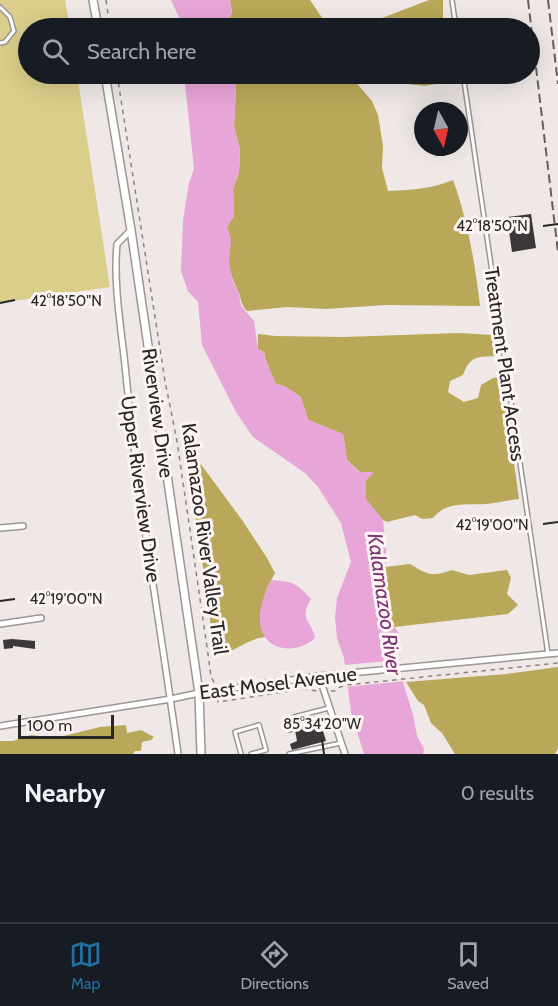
<!DOCTYPE html>
<meta charset="utf-8">
<style>
:root{--surface:#171b24;--page:#242831;--text:#f1f3f6;--muted:#9ea1a6;--line:#363941;--accent:#2270a2}
body{margin:0;font-family:Cabin,sans-serif;background:var(--page);color:var(--text)}
.compass{position:absolute;left:414px;top:102px;width:54px;height:54px;border-radius:50%;background:var(--surface);box-shadow:0 6px 24px #0002;rotate:172deg}
.scale{position:absolute;left:18px;bottom:15px;width:96px;box-sizing:border-box;padding-left:6px;border:3px solid #292726;border-top:0;font-size:16px;line-height:21px;white-space:nowrap;color:#292726;-webkit-text-stroke:4px #fdf5f3;paint-order:stroke}
.list{margin:0;padding:0;list-style:none}
h2{display:flex;justify-content:space-between;align-items:center;height:78px;margin:0;padding:0 24px;font-size:26px}
h2 small{font-size:20px;font-weight:400;color:var(--muted)}
.icon{flex:none;width:33px;height:33px;fill:none;stroke:currentColor;stroke-width:2;stroke-linecap:round;stroke-linejoin:round}
.map{position:relative;flex:none;width:558px;height:754px;overflow:hidden}
.search{position:absolute;background:var(--surface);box-shadow:0 6px 24px #0002;left:18px;right:18px;top:18px;height:66px;display:flex;align-items:center;gap:15px;box-sizing:border-box;padding:0 21px;border-radius:33px;color:var(--muted);font-size:22px}
.sheet{height:168px;background:var(--surface)}
nav{display:flex;justify-content:space-around;align-items:center;box-sizing:border-box;height:84px;border-top:2px solid var(--line);background:var(--surface);font-size:16px;color:var(--muted)}
nav a{display:grid;justify-items:center;gap:3px}
nav .on{color:var(--accent)}
.map>svg:first-child{display:block}
</style>
<div class="map">
<svg width="558" height="754" viewBox="0 0 558 754">
<rect width="100%" height="100%" fill="#efe8e6"/>
<!-- green -->
<path fill="#dbce8b" d="M0 0H65L70 28H28V74H77L110 287 0 303Z"/>
<!-- forest -->
<path fill="#b9a859" d="M230 0H310L329 28H225L232 12Z
M429 0H443V28H356Z
M232 74H355L354 80 372 101 378 115 383 146 382 168 388 191C411 190 431 189 453 180 468 221 475 264 480 306L385 305 326 309 287 307 247 311C240 304 242 299 238 291 234 282 230 274 229 264 228 250 232 240 227 227L234 216 233 189 239 172 240 149 234 127 236 86Z
M380 74H451V75L443 83 424 86 391 82Z
M459 333 493 335 495 356C476 357 470 356 463 375L450 381 448 392 464 402 478 398 481 385 493 378 502 377 519 499C508 500 497 503 486 504 467 505 446 501 433 518L422 519 415 515 387 522 383 520 366 500V480L373 472H360L347 460 343 434 308 420 301 397 284 386 276 384 267 364 264 352 258 349V334L275 336 344 337Z
M186 444 242 520 267 558 275 573 267 588 260 623 265 637C246 639 234 653 216 656L213 648C207 580 193 513 186 444Z
M410 564C428 575 432 577 452 570L469 575 507 570 511 578 507 594 518 605 508 614 394 627 384 614 385 567Z
M558 667V748L555 754H455L442 733 431 723 424 705 418 701 406 682 506 674Z
M126 725 127 733 141 730 154 737 151 740 142 742 141 751H135L133 754H0V741H13L31 735 55 738 100 727Z"/>
<!-- water -->
<path fill="#e7a5d8" d="M171 0H230L232 12 225 28H181V22Z
M184 74H232L236 86 234 127 240 149 239 172 233 189 234 216 227 227 231 238 229 263 233 282 239 293 241 306 254 321 258 349 264 352 267 364 276 384 284 386 301 397 308 420 343 434 347 460 359 472H374L366 480V499L383 520 386 549 384 614 399 633 400 643 394 653 413 715 417 736 424 749 423 754H364L351 712 344 658 337 638 335 617 337 598 351 562 341 523 318 487 305 473 253 437 236 412 202 345 198 302 188 291 181 271 183 220 189 183 194 169Z
M271 580C292 581 297 583 311 599 298 621 312 620 315 638 296 656 261 651 260 621 259 607 265 592 271 580Z"/>
<!-- pier -->
<path fill="#efe8e6" d="M399 660 405 681 346 687 344 665Z"/>
<!-- building -->
<path fill="#3c3738" d="M531 214 536 248 512 252 507 217Z
M12 639 35 641V649L13 646V648L4 649 3 640Z
M321 724 326 741 292 750 290 744 297 741 295 730Z"/>
<g fill="none" stroke-linecap="round" stroke-linejoin="round">
<defs>
<path id="service" d="M452 0 456 28
M0 7 10 17 14 31 5 42 0 43
M463 74 548 654
M290 730 289 721 294 717 329 708
M241 754 235 732 259 725 266 750 251 754
M289 754 341 743"/>
<path id="minor" d="M131 230 117 244C113 287 122 332 126 375 138 502 161 628 178 754
M0 528 23 526
M0 624 41 618
M319 676 345 754
M0 726 171 699 199 693 319 676 558 653"/>
<path id="tertiary" d="M93 0 98 28
M105 74 131 230 199 693 201 754"/>
</defs>
<!-- service casing -->
<use href="#service" stroke="#9c9694" stroke-width="6"/>
<!-- minor casing -->
<use href="#minor" stroke="#9c9694" stroke-width="8"/>
<!-- tertiary casing -->
<use href="#tertiary" stroke="#9c9694" stroke-width="10"/>
<!-- path -->
<path stroke="#898583" stroke-width="1.5" stroke-dasharray="4.5 4.5" stroke-linecap="butt" d="M106 0 110 28
M117 74 165 381 177 441 208 654 211 677 215 684
M331 691H335L338 688 346 685 558 663
M217 698 218 702 303 689 317 691"/>
<!-- service -->
<use href="#service" stroke="#fff" stroke-width="3"/>
<!-- minor -->
<use href="#minor" stroke="#fff" stroke-width="5"/>
<!-- tertiary -->
<use href="#tertiary" stroke="#fff" stroke-width="7"/>
<!-- rail -->
<path stroke="#64605f" stroke-width="2" stroke-dasharray="9 4.5" stroke-linecap="butt" d="M528 0 558 252
M548 0 558 84"/>
</g>
<!-- ticks -->
<path fill="none" stroke="#292726" stroke-width="2" d="M543 226 558 224M0 303 15 300M543 524 558 522M0 601 15 599M322 739 324 754"/>
<g text-anchor="middle" dominant-baseline="central" stroke-width="6" stroke-linejoin="round" paint-order="stroke">
<!-- street labels -->
<g font-size="20" fill="#292726" stroke="#fdf5f3">
<text transform="translate(505 364) rotate(82)">Treatment Plant Access</text>
<text transform="translate(158 413) rotate(82)">Riverview Drive</text>
<text transform="translate(141 489) rotate(82)">Upper Riverview Drive</text>
<text transform="translate(205 539) rotate(82)">Kalamazoo River Valley Trail</text>
<text transform="translate(278 683) rotate(-7)">East Mosel Avenue</text>
</g>
<!-- water labels -->
<g font-size="21" font-style="italic" fill="#7d3170" stroke="#fdf5f3">
<text transform="translate(385 604) rotate(82)">Kalamazoo River</text>
</g>
</g>
<g font-size="15" text-anchor="middle" fill="#292726" stroke="#fdf5f3" stroke-width="6" stroke-linejoin="round" paint-order="stroke">
<text x="492" y="231">42°18'50"N</text>
<text x="66" y="306">42°18'50"N</text>
<text x="492" y="530">42°19'00"N</text>
<text x="66" y="604">42°19'00"N</text>
<text x="322" y="729">85°34'20"W</text>
</g>
</svg>
<svg class="compass" viewBox="-18 -18 36 36"><path d="M0-13l5 13h-10z" fill="#e53935"/><path d="M0 13l5-13h-10z" fill="#9ea1a6"/></svg>
<div class="scale">100 m</div>
<div class="search"><svg class="icon" aria-label="search" viewBox="0 0 24 24"><circle cx="10" cy="10" r="6"/><path d="M15 15l6 6"/></svg>Search here</div>
</div>
<section class="sheet">
<h2>Nearby<small>0 results</small></h2>
<ul class="list">
</ul>
</section>
<nav>
<a class="on"><svg class="icon" aria-label="map" viewBox="0 0 24 24"><path d="M3 6l6-2 6 2 6-2v14l-6 2-6-2-6 2zM9 4v14M15 6v14"/></svg>Map</a>
<a><svg class="icon" aria-label="directions" viewBox="0 0 24 24"><path d="M12 3l9 9-9 9-9-9zM9 14v-3h6M13 9l2 2-2 2"/></svg>Directions</a>
<a><svg class="icon" aria-label="saved" viewBox="0 0 24 24"><path d="M7 4h10v16l-5-4-5 4z"/></svg>Saved</a>
</nav>
